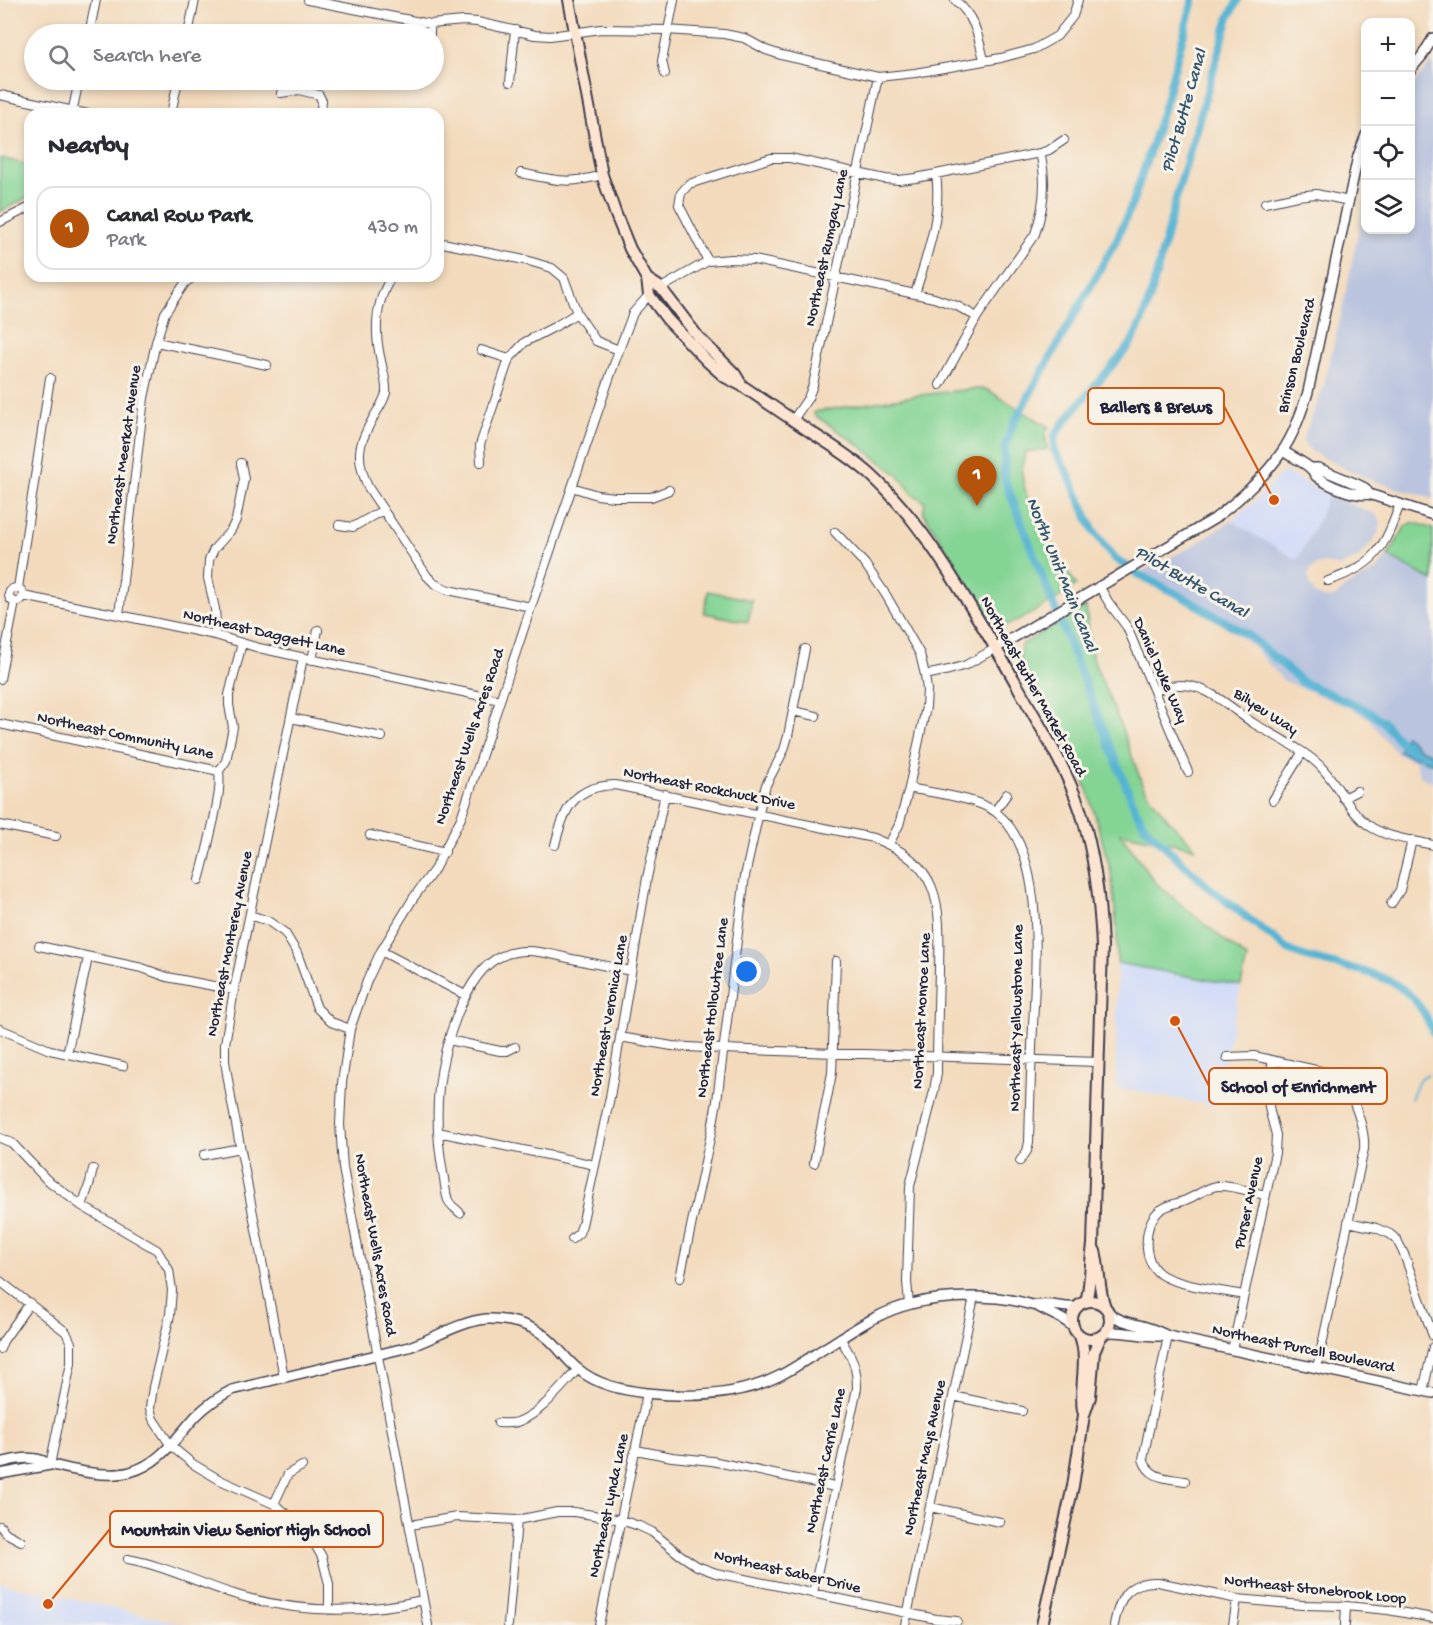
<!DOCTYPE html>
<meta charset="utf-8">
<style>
:root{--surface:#fff;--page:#f2f2f3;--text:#2b2b33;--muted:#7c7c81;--line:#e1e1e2;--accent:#b45309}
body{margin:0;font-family:"Gochi Hand",sans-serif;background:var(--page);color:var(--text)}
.controls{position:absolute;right:18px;top:18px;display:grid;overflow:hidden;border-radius:12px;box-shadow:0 3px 9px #0003}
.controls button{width:54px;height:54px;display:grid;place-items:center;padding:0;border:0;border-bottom:2px solid var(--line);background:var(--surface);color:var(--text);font:30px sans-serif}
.you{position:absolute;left:747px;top:972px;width:21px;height:21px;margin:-15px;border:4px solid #fff;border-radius:50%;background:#1a73e8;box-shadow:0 0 0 9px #1a73e833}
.badge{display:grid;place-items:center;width:39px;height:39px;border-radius:50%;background:var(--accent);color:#fff;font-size:20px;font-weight:700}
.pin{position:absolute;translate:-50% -50px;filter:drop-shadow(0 2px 3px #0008)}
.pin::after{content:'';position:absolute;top:32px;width:21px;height:18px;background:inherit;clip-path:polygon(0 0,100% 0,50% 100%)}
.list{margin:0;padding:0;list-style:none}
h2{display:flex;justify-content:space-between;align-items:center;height:78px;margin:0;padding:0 24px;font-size:26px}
h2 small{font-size:20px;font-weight:400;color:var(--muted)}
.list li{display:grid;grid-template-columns:39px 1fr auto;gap:18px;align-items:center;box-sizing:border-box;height:84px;margin:0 12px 12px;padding:0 12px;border:2px solid var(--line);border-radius:18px}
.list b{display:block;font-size:22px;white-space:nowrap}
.list p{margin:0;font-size:20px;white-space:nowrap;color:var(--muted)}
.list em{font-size:20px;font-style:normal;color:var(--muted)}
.icon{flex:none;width:33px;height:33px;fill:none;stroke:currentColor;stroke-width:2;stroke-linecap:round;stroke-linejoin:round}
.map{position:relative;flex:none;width:1433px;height:1625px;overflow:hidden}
.search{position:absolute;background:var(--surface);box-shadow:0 3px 9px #0003;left:24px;top:24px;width:420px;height:66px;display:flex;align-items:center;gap:15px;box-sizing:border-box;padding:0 21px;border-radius:33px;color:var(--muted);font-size:22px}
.panel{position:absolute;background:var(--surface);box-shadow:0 3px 9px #0003;left:24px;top:108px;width:420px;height:174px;border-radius:18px}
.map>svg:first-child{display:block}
</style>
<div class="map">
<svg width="1433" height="1625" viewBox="0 0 1433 1625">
<rect width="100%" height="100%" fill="#f7f3e8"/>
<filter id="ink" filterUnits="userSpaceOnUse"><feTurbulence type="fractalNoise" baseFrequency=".0167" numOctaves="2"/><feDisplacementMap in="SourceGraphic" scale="12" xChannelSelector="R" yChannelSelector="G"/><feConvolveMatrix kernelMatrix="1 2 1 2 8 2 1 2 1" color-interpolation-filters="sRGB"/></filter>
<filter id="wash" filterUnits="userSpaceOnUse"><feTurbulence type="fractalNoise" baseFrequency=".008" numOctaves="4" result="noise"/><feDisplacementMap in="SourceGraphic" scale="24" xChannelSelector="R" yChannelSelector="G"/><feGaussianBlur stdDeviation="1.35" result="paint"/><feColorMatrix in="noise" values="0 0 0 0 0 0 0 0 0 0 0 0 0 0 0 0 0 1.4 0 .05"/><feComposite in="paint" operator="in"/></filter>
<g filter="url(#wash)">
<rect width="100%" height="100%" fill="#f3dabc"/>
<!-- built -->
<path fill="#cfdaf9" d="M1284 471 1328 495 1319 519 1297 560 1231 521 1255 501Z
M1117 963 1241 986 1215 1106 1116 1088Z
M0 1583 190 1625H0Z"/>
<!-- industrial -->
<path fill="#bac4de" d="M1433 61V499L1371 480 1347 470 1311 451 1302 442 1323 388 1341 315 1365 199 1366 230H1410L1411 87Z
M1328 495 1375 514 1379 518 1381 523 1378 533 1370 545 1358 558 1339 567 1326 563 1316 565 1311 569 1308 575 1310 585 1315 594 1323 598H1332L1339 594 1345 587 1365 577 1378 568 1388 556 1433 581V782L1421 777 1417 769 1416 762 1399 755 1392 748 1368 718 1352 709 1284 681 1251 645 1225 626 1176 597 1153 587 1135 575 1187 549 1231 521 1297 560 1319 519Z"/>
<!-- green -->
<path fill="#84d494" stroke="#537b68" stroke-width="1.5" d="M0 158 30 165V196L0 212Z
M971 389H986L1049 427 1045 433 1047 449 1026 452C1024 458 1022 465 1022 471 1023 506 1058 555 1076 585 1055 602 1032 614 1008 625L998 622 993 624 923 512 925 502 913 494 898 475 852 440 814 415V412L920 395Z
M1410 523H1416L1433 529V581L1388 556 1405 527Z
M708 591 752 600 748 622 704 613Z
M1086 607 1092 657 1121 726 1143 786 1166 817 1196 848 1120 833 1154 881 1186 909 1247 958 1241 986 1117 963V930L1111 872 1088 791 1071 754 1020 658 1021 645Z"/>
<!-- water -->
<path fill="#55b3d3" stroke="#3c6a87" stroke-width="1.5" d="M1405 735 1420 749 1433 754V763L1399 752Z"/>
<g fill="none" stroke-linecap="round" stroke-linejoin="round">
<!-- stream -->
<path stroke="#55b3d3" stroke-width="2" d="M1411 1099 1420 1078 1428 1074"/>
<!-- canal -->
<path stroke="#55b3d3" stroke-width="8" d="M1193 0 1164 107 1133 202 1116 241 1013 424 1005 447 1004 478 1062 626 1135 808 1146 828 1207 886 1290 951C1346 975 1409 962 1433 1033
M1238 0 1229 17 1178 191 1152 291 1142 321 1130 345 1073 411 1055 435 1054 450 1068 474 1094 531 1114 558 1141 576 1183 597 1250 636 1302 682 1363 708 1382 721 1404 746 1410 749"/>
</g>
</g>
<g filter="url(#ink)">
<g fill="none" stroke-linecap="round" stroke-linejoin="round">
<defs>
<path id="minor" d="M308 0 430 24 464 21 477 22 535 35 550 36 601 29 667 30 724 34 744 38 766 50 781 55 878 77 915 73 1001 58 1034 49 1057 36 1073 16 1078 0
M955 0C975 17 978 35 984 60
M89 34 96 0
M188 34 195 0
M430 34V24
M665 74 662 61 674 0
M510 82 515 30
M281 93 299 90 319 95 322 101 320 114
M0 95 88 114
M72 113 79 80
M171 114 178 80
M521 173C555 180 568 185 602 175
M1265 203 1297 196 1316 194 1349 201
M0 222 30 207
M438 242 529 261 552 268 564 278 577 313 596 341 619 350
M708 261 679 205 681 193 689 184 771 158H790L885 179 899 180 916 178 1040 153 1049 150 1064 140
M392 276C375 302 374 332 381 361 383 371 387 382 386 393 384 400 380 407 376 413 359 442 354 455 368 487L427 576 435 584 448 590 531 607
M661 288 708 261 731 259 754 260 934 298 957 306 977 317
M915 294C927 255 942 215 936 174
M156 342 267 365
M481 350 509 359
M940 385 977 317 1035 234C1044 208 1047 180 1040 153
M793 420 808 398 813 385 878 77
M481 462 480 445 509 359 525 342 556 326 577 313
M572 487 597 495 614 497H651L669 490
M339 525 353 527 383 510
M835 532 865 564 886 595 920 654 925 675 927 690 926 707 909 788 899 825 889 844
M1328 581C1376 564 1383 551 1400 504
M1099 586 1109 603 1127 627 1188 772
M18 588 50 378
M9 595a7 7 0 1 1 14 0a7 7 0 1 1-14 0Z
M23 596 119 615 215 635 259 648 500 700
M119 615 144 398 156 342 165 313 185 283 194 276
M215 635 216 624 215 609 208 578 209 560 214 549 231 530 236 520 244 479 241 463
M312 660 318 630
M925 675 949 670 966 665 996 648
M0 679 15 602
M1155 691C1168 685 1181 683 1195 687 1216 693 1235 711 1253 723 1273 735 1308 752 1322 768 1339 786 1348 810 1368 825 1386 838 1412 840 1433 845
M793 711 816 716
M291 718 382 737
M0 724 219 771 226 761 233 727 229 705V695L242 643
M909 788C932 793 979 798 997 813 1047 854 1035 969 1033 1027 1031 1065 1030 1104 1029 1142L1027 1151 1020 1161
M1343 798 1357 791
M1273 800 1302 753
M995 811 1007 794
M0 825 56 836
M370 835 445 852
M555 845C564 808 574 786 615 785L873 838C944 865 940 906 939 972 938 1006 937 1039 937 1073L934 1091 910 1186 907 1282 909 1304
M199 880C205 860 209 840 214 819 217 803 221 788 219 771
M1391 904 1400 890 1412 840
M250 915 268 921 285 933 297 953 317 1008 331 1022 350 1029
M39 946 142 968 167 977 234 990
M381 951 465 995
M0 1029 50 1050 123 1066
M620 1037 672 1046 722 1049 1098 1062
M449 1040 500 1051H507L515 1047
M67 1054 88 958
M1227 1057 1254 1056 1343 1076C1351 1097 1366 1126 1364 1149L1317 1368
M438 1132 595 1165
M0 1138 12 1143 46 1179 82 1206 157 1250 169 1270 172 1290 170 1315 153 1387 150 1408 153 1419 171 1446 193 1464 220 1480 274 1504 301 1525 313 1541 322 1557 329 1584V1610
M204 1155 240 1148
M814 1163 832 1073 836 961
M82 1206 90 1182 93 1169
M460 1213C456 1209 450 1205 448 1200 445 1192 445 1182 443 1173 438 1145 436 1116 439 1087 443 1050 464 971 502 956 526 945 553 955 577 960 595 964 613 967 631 971
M1348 1222 1376 1228 1390 1234 1397 1240 1404 1254 1433 1336
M572 1239 579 1233 582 1225 610 1097 647 878 665 794
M680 1278 712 1129 717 1101 745 876 762 799 766 785 784 750 788 736 805 649
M0 1281 66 1332 71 1343V1363L50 1465
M1244 1295C1224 1291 1174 1285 1160 1274 1142 1260 1143 1226 1158 1212 1166 1204 1178 1204 1188 1199 1198 1195 1205 1188 1217 1186 1232 1185 1251 1192 1266 1195
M1168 1336 1143 1459C1149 1479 1167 1478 1185 1481
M0 1349 3 1341 30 1303
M1232 1350 1275 1153 1276 1135 1270 1112 1267 1094 1268 1084 1273 1061
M284 1377 231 1098 225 1061V1044L234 990 303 658
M1423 1391 1433 1347
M953 1396 1022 1411
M498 1423C505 1423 511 1424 517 1422 540 1415 562 1386 578 1369
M636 1450 672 1457 712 1461 835 1487
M274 1504 288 1474 302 1466
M930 1507 1000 1522
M410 1525 457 1517 517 1520 557 1512H574L593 1515 621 1520 639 1526 652 1532 679 1554 697 1566 716 1573 936 1619 957 1621
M0 1526 6 1533 21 1541
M128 1559C166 1566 200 1584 237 1595 298 1613 361 1614 423 1600
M813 1593 857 1388C857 1365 852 1357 840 1338
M428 1625 343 1168 340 1124 342 1083 350 1029 367 981 381 951 414 897 434 870 461 818 531 607 619 350 633 313 649 295
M508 1625 517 1520
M599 1625 647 1393
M905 1625 974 1297
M1114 1625C1119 1598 1127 1581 1158 1582L1237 1599 1302 1605 1346 1606 1388 1610 1433 1618
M1233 1625 1237 1599
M1345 1625 1346 1606"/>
<path id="tertiary" d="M1410 70 1422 56 1433 38
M1283 451C1290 456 1306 463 1311 469 1313 471 1314 474 1316 476 1327 485 1355 497 1369 494L1433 515
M1311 468H1318L1359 485 1365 488 1369 494
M996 648 1214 519C1239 500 1263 479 1281 453 1294 435 1301 413 1308 392L1358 156 1366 135
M1035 1305C1048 1313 1061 1316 1072 1326
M1108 1312C1120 1323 1135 1323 1149 1328 1156 1330 1162 1333 1168 1336L1433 1393
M1106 1332C1127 1331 1144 1337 1165 1336
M0 1463C12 1460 24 1457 36 1459 42 1459 47 1464 53 1465 76 1471 107 1478 130 1472 160 1464 176 1438 196 1416 207 1405 218 1397 232 1390L409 1347C435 1338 459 1322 486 1319 505 1318 531 1324 546 1337 558 1346 566 1360 578 1369 597 1385 622 1390 646 1393 690 1398 739 1396 779 1376 797 1367 813 1355 830 1345 855 1329 881 1311 911 1304 938 1297 968 1296 997 1298 1009 1299 1021 1302 1032 1305 1038 1306 1044 1304 1051 1305 1060 1306 1068 1308 1078 1307
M0 1474 50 1465"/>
<path id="secondary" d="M569 0 602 175 616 215 630 249 647 279 649 295 667 319 707 361 725 377 741 385C765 401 788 417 812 433 833 446 853 459 871 475 910 511 939 555 967 601 986 632 1005 663 1022 694 1044 733 1067 770 1081 812 1095 856 1100 900 1102 946L1093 1245C1090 1264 1091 1283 1086 1302
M647 279 661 288 698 337 735 374 741 384
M1095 1251C1100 1270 1098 1289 1105 1307
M1072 1320a19 19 0 1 1 38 0a19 19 0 1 1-38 0Z
M1080 1336C1089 1360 1079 1386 1083 1411
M1042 1625 1073 1486 1084 1415 1090 1397 1094 1352 1101 1336"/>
</defs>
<!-- minor casing -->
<use href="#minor" stroke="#413e4e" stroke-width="10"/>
<!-- tertiary casing -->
<use href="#tertiary" stroke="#413e4e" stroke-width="12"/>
<!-- secondary casing -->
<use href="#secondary" stroke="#413e4e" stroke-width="14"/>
<!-- minor -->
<use href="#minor" stroke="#fff" stroke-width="8"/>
<!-- tertiary -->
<use href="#tertiary" stroke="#fff" stroke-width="9"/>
<!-- secondary -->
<use href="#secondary" stroke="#fde4d1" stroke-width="10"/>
</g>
</g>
<g text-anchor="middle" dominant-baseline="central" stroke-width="6" stroke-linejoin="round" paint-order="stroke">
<!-- street labels -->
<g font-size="16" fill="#22223b" stroke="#f7f3e8">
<text transform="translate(828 248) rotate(-78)">Northeast Rumgay Lane</text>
<text transform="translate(1298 356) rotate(-76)">Brinson Boulevard</text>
<text transform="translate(125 455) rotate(-82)">Northeast Meerkat Avenue</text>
<text transform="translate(264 634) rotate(13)">Northeast Daggett Lane</text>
<text transform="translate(1159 671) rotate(66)">Daniel Duke Way</text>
<text transform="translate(1032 687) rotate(61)">Northeast Butler Market Road</text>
<text transform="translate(1265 713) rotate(33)">Bilyeu Way</text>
<text transform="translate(125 737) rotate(12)">Northeast Community Lane</text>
<text transform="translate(471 737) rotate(-71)">Northeast Wells Acres Road</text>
<text transform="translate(709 790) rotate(11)">Northeast Rockchuck Drive</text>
<text transform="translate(231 944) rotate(-79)">Northeast Monterey Avenue</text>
<text transform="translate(714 1008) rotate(-83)">Northeast Hollowtree Lane</text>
<text transform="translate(923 1011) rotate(-87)">Northeast Monroe Lane</text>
<text transform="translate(610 1016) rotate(-80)">Northeast Veronica Lane</text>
<text transform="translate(1018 1018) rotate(-89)">Northeast Yellowstone Lane</text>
<text transform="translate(1250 1203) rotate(-78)">Purser Avenue</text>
<text transform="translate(374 1245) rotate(80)">Northeast Wells Acres Road</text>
<text transform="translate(1303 1350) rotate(12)">Northeast Purcell Boulevard</text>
<text transform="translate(926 1458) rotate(-78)">Northeast Mays Avenue</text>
<text transform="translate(827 1461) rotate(-78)">Northeast Carrie Lane</text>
<text transform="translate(610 1506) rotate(-78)">Northeast Lynda Lane</text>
<text transform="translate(787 1573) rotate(13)">Northeast Saber Drive</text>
<text transform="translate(1315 1591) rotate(6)">Northeast Stonebrook Loop</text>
</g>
<!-- water labels -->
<g font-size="18" font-style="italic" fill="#345570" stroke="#f7f3e8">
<text transform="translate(1185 111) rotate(-74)">Pilot Butte Canal</text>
<text transform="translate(1061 575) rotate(68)">North Unit Main Canal</text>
<text transform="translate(1191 583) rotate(30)">Pilot Butte Canal</text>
</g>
</g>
<!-- callouts -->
<path fill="none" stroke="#d45411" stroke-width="2" d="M1274 500L1224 406M1175 1021L1209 1086M48 1604L110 1529"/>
<g fill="#d45411" stroke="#f7f3e8" stroke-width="2">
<circle cx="1274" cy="500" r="6"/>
<circle cx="1175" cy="1021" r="6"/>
<circle cx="48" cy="1604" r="6"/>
</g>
<g fill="#f7f3e8" stroke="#d45411" stroke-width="2">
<rect x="1088" y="388" width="136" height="36" rx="6"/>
<rect x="1209" y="1068" width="178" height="36" rx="6"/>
<rect x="110" y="1511" width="273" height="36" rx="6"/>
</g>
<g font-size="18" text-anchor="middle" font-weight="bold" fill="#22223b">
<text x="1156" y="412">Ballers &amp; Brews</text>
<text x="1298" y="1092">School of Enrichment</text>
<text x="246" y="1535">Mountain View Senior High School</text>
</g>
</svg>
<div class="controls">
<button>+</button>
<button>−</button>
<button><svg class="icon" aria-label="locate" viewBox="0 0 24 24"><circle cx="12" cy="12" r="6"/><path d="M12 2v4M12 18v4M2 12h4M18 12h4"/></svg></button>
<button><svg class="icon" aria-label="layers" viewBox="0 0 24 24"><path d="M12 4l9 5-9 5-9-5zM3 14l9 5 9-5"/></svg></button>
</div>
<div class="you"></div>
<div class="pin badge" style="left:977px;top:506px">1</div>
<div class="search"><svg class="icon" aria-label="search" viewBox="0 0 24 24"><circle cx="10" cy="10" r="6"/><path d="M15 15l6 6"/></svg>Search here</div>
<section class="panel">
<h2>Nearby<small></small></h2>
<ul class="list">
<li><span class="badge">1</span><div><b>Canal Row Park</b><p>Park</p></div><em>430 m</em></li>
</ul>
</section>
</div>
